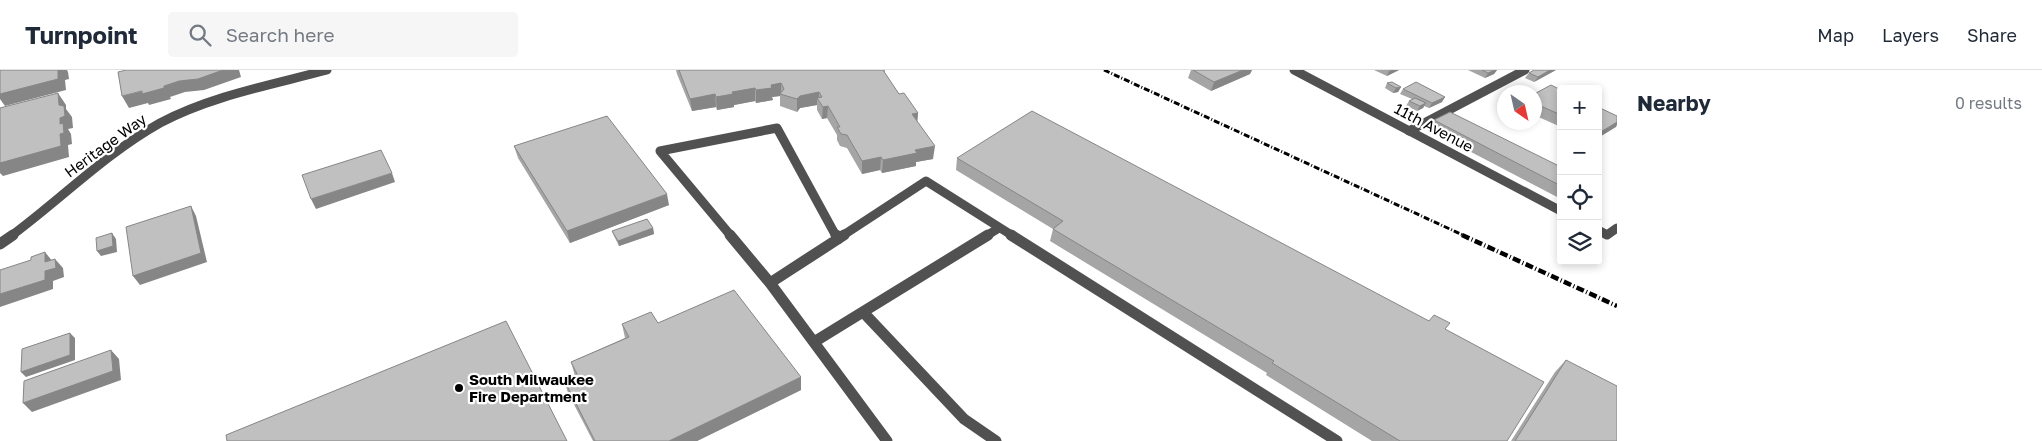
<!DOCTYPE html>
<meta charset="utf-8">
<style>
:root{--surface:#fff;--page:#f6f6f7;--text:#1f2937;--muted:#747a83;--line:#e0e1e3}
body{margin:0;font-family:"Golos Text",sans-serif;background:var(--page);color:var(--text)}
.controls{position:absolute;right:15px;top:15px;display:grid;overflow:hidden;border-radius:5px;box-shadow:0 2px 8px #0003}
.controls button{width:45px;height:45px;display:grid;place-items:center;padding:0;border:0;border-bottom:1px solid var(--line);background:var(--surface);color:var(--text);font:25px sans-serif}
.compass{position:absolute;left:1497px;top:15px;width:45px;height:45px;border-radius:50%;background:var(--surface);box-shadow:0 2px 8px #0003;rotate:146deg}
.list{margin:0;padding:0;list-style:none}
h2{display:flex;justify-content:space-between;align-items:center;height:65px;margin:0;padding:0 20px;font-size:21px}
h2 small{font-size:16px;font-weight:400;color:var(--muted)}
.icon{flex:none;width:28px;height:28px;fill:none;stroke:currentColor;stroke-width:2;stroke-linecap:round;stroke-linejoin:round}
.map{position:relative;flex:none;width:1617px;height:371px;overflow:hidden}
header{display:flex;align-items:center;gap:30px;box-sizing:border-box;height:70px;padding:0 25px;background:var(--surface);border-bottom:1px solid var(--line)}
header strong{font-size:24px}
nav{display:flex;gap:28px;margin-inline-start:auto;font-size:18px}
.search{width:350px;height:45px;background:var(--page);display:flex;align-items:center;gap:12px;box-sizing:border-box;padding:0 18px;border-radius:5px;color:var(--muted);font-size:19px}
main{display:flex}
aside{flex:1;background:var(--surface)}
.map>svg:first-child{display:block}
</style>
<header>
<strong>Turnpoint</strong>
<div class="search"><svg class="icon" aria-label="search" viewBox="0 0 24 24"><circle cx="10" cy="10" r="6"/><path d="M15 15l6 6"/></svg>Search here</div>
<nav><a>Map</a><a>Layers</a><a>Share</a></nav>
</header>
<main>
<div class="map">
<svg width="1617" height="371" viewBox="0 0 1617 371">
<rect width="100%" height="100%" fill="#fff"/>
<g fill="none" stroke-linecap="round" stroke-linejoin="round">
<!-- service-far1 -->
<path stroke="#515151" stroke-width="9" d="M1409 61 1525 0
M731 166 660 81 777 58 836 166
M842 166 926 111 1013 166
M986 166 999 158"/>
<!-- service -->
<path stroke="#515151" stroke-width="11" d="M730 165 770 213
M836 165 838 169
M844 165 770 213 887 371
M1011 165 1337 371
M863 242 964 349 996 371
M814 272 988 165"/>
<!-- minor-far1 -->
<path stroke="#515151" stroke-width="9" d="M1294 0 1561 141
M1598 160 1607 165 1617 158
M11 166C61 129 105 84 160 53 211 26 271 15 327 0"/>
<!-- minor -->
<path stroke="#515151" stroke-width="11" d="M0 174 13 165"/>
<!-- rail-far1 -->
<path stroke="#000" stroke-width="3" stroke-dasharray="6 2 1 2" stroke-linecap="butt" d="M1104 0 1465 166"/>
<!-- rail -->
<path stroke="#000" stroke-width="4.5" stroke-dasharray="8 2.5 1 2.5" stroke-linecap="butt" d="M1462 165 1617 236"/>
</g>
<!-- wall -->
<path fill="#a5a5a5" d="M676 0H885V4L899 24 918 43 917 51 933 89 916 92V96L882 103 880 100 862 104 847 78 840 76 837 70V65L827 48 822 49 817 40V35L800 38 797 42 780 36V26L772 27 773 30 756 33 755 31 734 35V37L717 40 716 37 692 41 677 4Z
M1191 0H1252L1250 4 1211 21 1188 8Z
M1374 0H1399L1387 6Z
M1468 0H1497L1494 4 1485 8Z
M1556 0 1534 12 1525 8 1529 3Z
M1387 13 1401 17 1398 22 1393 23 1385 18Z
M1403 19 1442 32 1429 38 1424 36 1423 38 1417 41 1406 36 1409 31 1412 29 1400 24Z
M1561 20V57L1534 45V24Z
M1434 50 1561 97V129L1429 60Z
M514 76 669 135 570 173 518 88Z
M957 88 1429 251 1445 259 1507 371H1372L1266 305 1267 303 1050 171 1053 159 956 100Z
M653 158 654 164 619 176 614 166 612 161Z
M658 253 801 307V320L697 371H593L568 323 564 310 575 306 571 292 625 268 622 254Z
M1566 290 1617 371H1511L1555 302Z"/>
<!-- shaded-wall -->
<path fill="#868686" d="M58 0H67L68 2 69 9 65 10 66 20 5 36 0 29V21Z
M223 0H239L241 7 204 20 185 22 170 27 171 29 149 35 148 33 129 38 122 26 164 16 179 11Z
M1243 0H1252L1250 4 1211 21 1214 12Z
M1392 0H1399L1387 6 1389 1Z
M1495 0H1497L1494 4 1485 8 1488 3Z
M1550 0H1556L1534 12 1538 7Z
M781 13V24H780V26L772 27 773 30 756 33V20L771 15Z
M1401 17 1398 22 1393 23 1396 18Z
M755 18V31L734 35V37L717 40 716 27 732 22Z
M819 22V31L817 28V35L800 38 797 42V29L800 26Z
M58 23 66 35V39L72 47 73 58 68 59 71 64 72 74 68 75 69 87 3 106 0 103V92L60 64Z
M715 24 716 37 692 41 690 29Z
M1445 27 1442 32 1429 38 1432 33Z
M1426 33 1423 38 1417 41 1420 36Z
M828 36 827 48 822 49 823 37Z
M918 43 917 55 912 44Z
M1617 52V55L1616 57 1598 68 1599 63Z
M935 76 933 89 916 92V96L882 103 883 90 915 80Z
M881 87 880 100 862 104V91Z
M392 103 395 112 316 139 311 129Z
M667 124 669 135 570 173 567 161Z
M191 136 196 146 207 192 140 215 133 206Z
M653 158 654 164 619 176 618 171Z
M112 163 116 169 117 182 101 186 97 181Z
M45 182 53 192 55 189 63 198 64 207 53 211V219L0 237V224L45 192Z
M70 263 75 268V290L26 307 21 302Z
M111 280 119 289 121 310 32 342 23 333Z
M801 307V320L697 371H669Z"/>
<!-- building -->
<path fill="#c0c0c0" stroke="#868686" d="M0 0H58V9L0 24Z
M126 0H223L198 9 179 11 164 16V18L142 24V21L122 26 118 2Z
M679 0H883L899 24 904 23 918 43 912 44 935 76 915 80 917 83 883 90 881 87 862 91 847 65 841 64 837 57H840L828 36 823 37 817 28 822 27 819 22 800 26 797 29 780 24 784 19 781 13 771 15 772 18 756 20 755 18 732 22 733 24 716 27 715 24 690 29Z
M1193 0H1243L1214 12Z
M1482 0H1495L1488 3Z
M1534 0H1550L1538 7 1529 3Z
M1392 12 1401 17 1396 18 1387 13Z
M1416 12 1445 27 1432 33 1403 19Z
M1551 15 1561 20V45L1534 33V24Z
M58 23 59 35 64 36 65 46 60 48V54L63 53 64 63 60 64 61 76 0 93V38Z
M1415 28 1426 33 1420 36 1409 31Z
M1598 37 1617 46V52L1599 63 1598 62Z
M1032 41 1429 251 1434 245 1450 253 1445 259 1544 312 1507 371H1400L1272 293 1274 291 1053 159 1063 151 957 88Z
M1450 42 1561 97V116L1434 50Z
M607 46 667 124 567 161 514 76Z
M381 80 392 103 311 129 302 105Z
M191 136 201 183 133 206 126 157Z
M647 149 653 158 618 171 612 161Z
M112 163 113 176 97 181 96 168Z
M45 182V192L55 189 56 198 45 201V210L0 224V200L31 190V187Z
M734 220 801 307 669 371H595L564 310 577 304 571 292 629 267 622 254 651 242 658 253Z
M506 251 567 371H227L226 365Z
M70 263V285L21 302 22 279Z
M111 280 113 301 23 333 24 311Z
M1566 290 1617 316V371H1515Z"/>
<!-- markers -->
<circle fill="#000" stroke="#fff" stroke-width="2" cx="459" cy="318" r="5"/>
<g text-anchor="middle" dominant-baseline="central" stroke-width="4.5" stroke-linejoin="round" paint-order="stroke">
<!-- street labels -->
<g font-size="15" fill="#000" stroke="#fff">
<text transform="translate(1434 57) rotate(28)">11th Avenue</text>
<text transform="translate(105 75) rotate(-36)">Heritage Way</text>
</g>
<!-- poi labels -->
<g font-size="15" font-weight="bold" fill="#000" stroke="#fff" text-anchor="start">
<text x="469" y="309">South Milwaukee<tspan x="469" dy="17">Fire Department</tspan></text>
</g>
</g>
</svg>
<div class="controls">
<button>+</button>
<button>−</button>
<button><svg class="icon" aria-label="locate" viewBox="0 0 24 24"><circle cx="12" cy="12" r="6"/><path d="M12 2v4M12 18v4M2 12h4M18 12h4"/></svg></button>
<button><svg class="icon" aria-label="layers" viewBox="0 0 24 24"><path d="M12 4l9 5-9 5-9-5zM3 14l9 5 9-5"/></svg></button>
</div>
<svg class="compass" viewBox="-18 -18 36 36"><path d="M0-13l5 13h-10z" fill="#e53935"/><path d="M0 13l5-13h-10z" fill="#747a83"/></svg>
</div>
<aside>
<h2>Nearby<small>0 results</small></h2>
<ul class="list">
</ul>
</aside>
</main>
